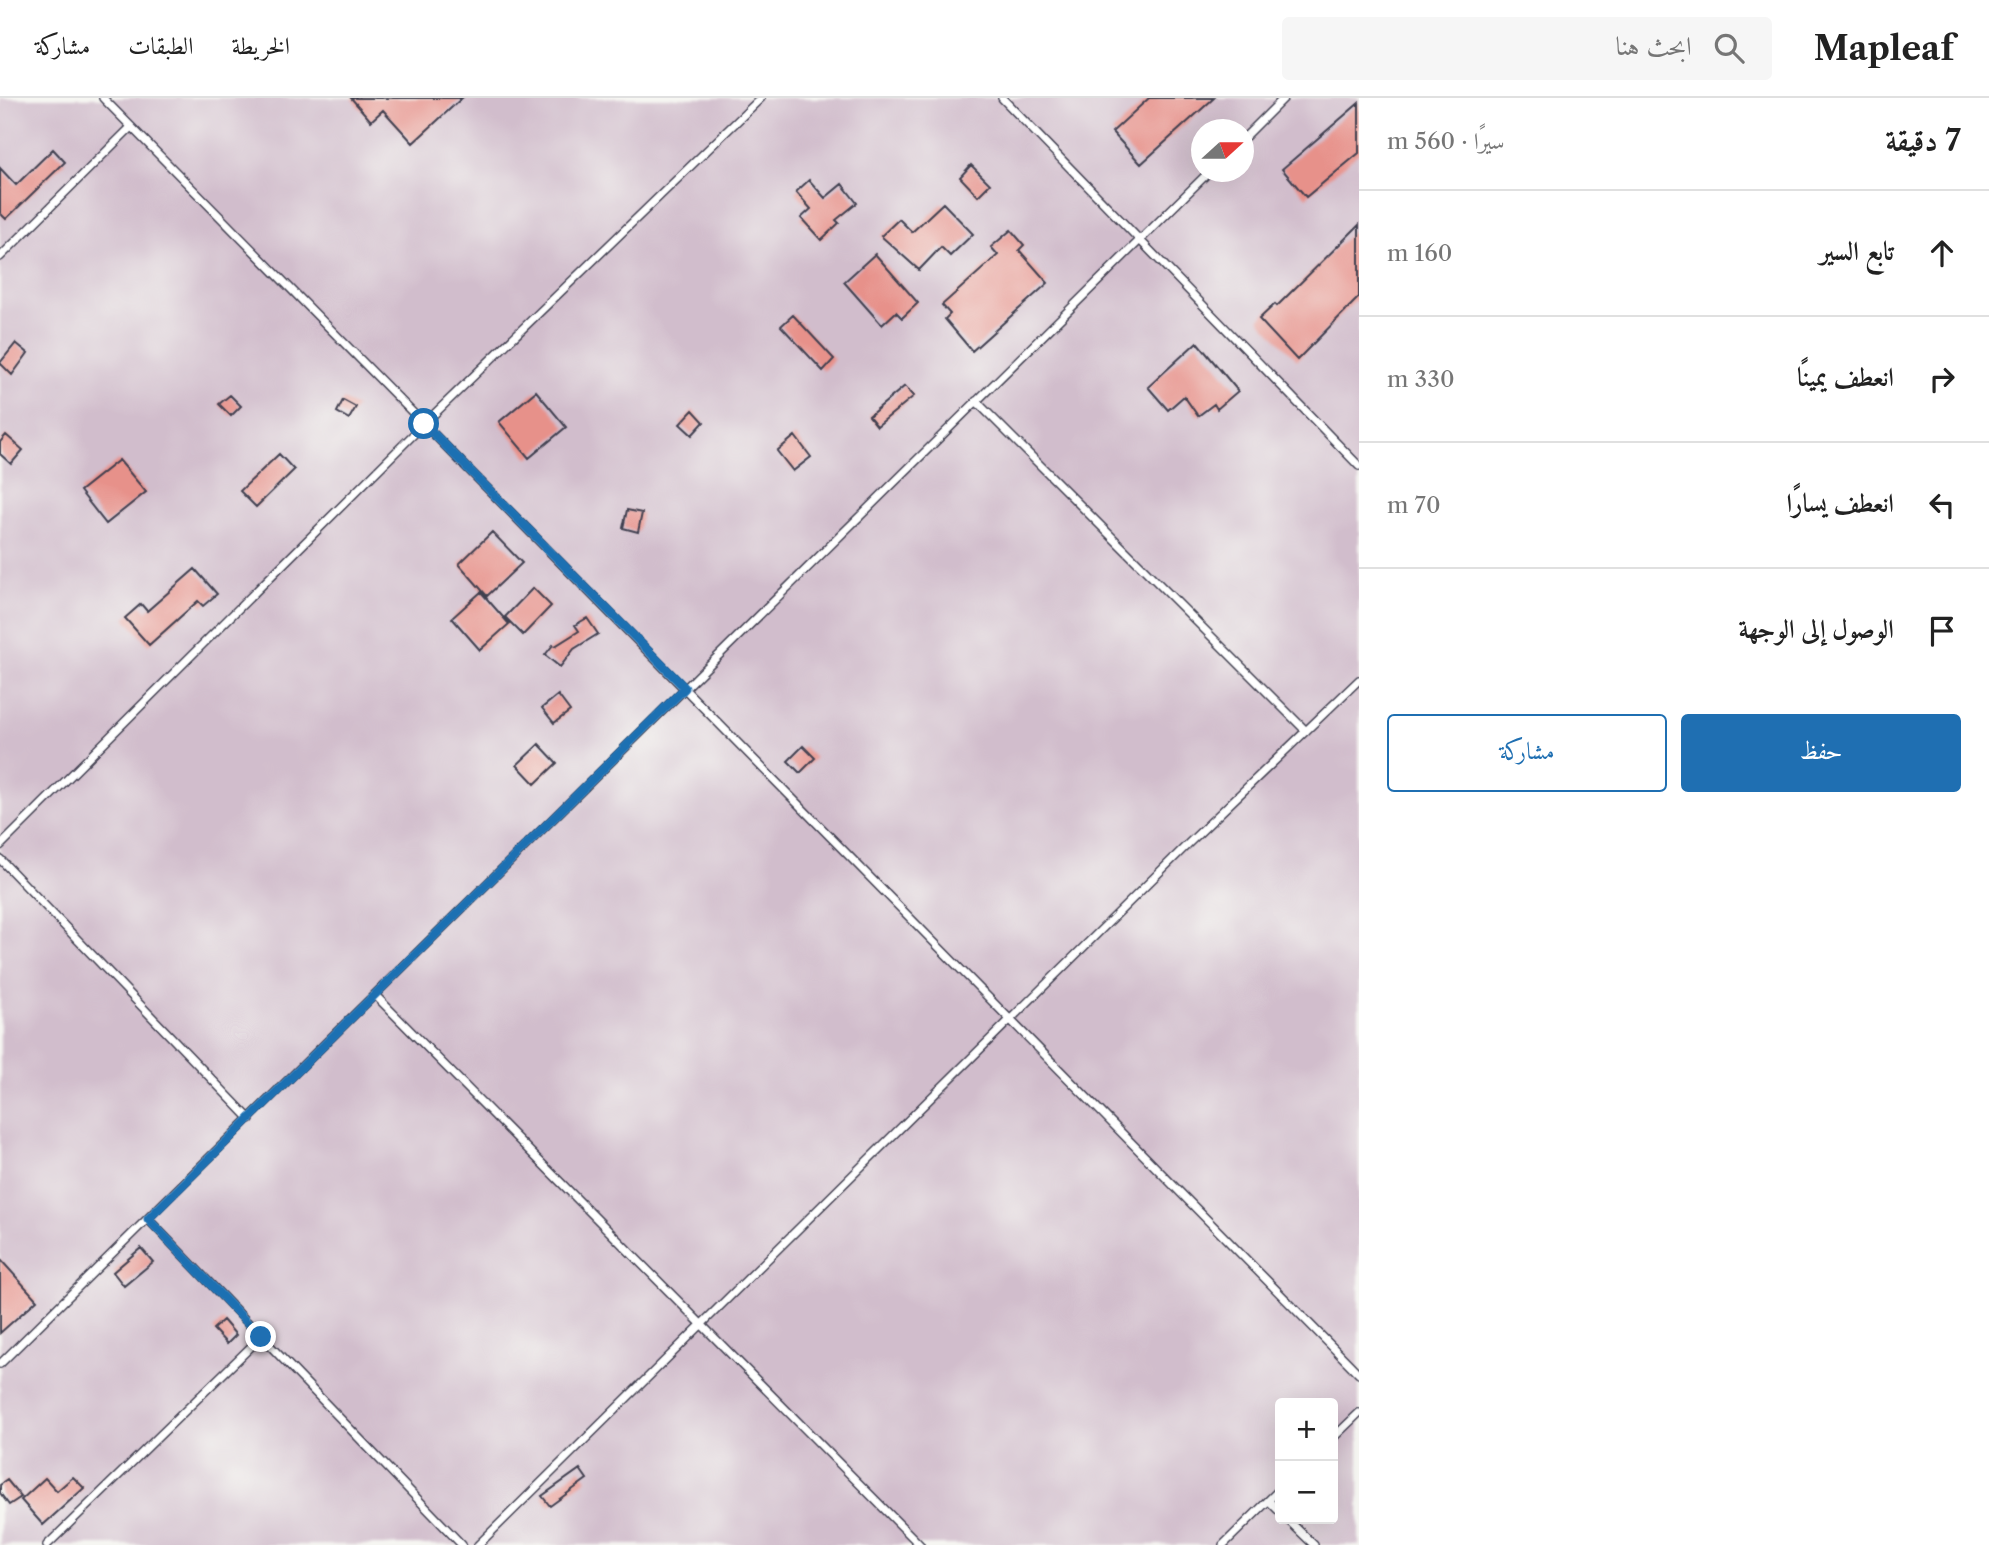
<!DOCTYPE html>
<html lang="ar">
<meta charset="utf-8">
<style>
:root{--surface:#fff;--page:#f6f6f6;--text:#222;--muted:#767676;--line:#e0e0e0;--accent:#1f6fb2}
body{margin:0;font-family:"Libre Caslon Text",Amiri,serif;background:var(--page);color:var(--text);direction:rtl}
.controls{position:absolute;right:21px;bottom:21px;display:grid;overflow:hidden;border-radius:7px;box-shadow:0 7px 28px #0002}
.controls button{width:63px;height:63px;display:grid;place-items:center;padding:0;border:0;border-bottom:2px solid var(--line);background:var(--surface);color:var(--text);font:35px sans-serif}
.compass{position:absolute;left:1191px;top:21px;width:63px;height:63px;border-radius:50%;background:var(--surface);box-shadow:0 7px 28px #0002;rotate:69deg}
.stop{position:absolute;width:21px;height:21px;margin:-16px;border:5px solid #1f6fb2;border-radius:50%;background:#fff}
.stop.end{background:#1f6fb2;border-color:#fff;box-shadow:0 2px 7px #0008}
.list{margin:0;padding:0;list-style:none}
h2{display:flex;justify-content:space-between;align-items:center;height:91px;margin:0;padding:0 28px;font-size:30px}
h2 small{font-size:23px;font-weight:400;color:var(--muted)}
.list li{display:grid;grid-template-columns:46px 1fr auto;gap:21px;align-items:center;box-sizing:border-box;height:126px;padding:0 28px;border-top:2px solid var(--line)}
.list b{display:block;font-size:26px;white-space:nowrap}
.list em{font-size:23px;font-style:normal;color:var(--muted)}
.actions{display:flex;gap:14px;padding:21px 28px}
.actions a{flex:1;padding:16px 0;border:2px solid var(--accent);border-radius:7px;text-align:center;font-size:24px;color:var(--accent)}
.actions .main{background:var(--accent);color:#fff}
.icon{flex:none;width:38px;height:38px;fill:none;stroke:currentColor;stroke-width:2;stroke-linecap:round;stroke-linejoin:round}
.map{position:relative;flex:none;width:1359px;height:1447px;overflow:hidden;direction:ltr}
header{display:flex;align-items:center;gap:42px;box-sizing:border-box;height:98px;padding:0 35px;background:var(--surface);border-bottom:2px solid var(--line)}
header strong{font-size:33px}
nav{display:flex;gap:38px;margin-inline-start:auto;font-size:24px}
.search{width:490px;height:63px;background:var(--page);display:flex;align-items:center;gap:18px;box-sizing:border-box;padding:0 24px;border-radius:7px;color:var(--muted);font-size:26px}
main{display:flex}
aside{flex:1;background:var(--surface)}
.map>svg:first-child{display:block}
</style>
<header>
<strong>Mapleaf</strong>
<div class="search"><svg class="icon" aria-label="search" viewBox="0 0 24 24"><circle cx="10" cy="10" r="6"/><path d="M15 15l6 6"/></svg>ابحث هنا</div>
<nav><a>الخريطة</a><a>الطبقات</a><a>مشاركة</a></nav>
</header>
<main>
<aside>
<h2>7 دقيقة<small>سيرًا · 560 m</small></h2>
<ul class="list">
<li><svg class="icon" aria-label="ahead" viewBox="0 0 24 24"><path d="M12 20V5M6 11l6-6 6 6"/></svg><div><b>تابع السير</b></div><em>160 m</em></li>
<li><svg class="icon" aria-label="right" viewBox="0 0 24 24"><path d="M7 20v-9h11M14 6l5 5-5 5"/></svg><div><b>انعطف يمينًا</b></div><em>330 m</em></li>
<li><svg class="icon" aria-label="left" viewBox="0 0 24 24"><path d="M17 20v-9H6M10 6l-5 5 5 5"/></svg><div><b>انعطف يسارًا</b></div><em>70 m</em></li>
<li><svg class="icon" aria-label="arrive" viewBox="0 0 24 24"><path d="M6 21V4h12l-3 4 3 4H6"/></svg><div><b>الوصول إلى الوجهة</b></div></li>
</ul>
<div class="actions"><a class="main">حفظ</a><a>مشاركة</a></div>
</aside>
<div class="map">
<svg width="1359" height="1447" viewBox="0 0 1359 1447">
<rect width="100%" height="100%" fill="#f6f6f2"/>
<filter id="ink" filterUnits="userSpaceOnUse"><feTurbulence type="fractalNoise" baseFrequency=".0143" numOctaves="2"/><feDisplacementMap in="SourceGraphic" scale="14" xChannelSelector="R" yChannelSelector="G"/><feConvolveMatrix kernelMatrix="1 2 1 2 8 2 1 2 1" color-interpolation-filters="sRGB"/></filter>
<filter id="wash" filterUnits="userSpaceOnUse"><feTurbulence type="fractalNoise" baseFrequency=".00686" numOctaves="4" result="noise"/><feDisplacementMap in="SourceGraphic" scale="28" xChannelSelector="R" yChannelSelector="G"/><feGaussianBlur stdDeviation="1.57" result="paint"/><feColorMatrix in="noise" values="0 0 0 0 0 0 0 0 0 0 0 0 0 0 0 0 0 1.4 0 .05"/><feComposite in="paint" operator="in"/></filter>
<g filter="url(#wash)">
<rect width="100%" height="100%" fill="#eee3c8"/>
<!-- industrial -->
<path fill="#d1bdcc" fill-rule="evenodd" d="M0 0H1359V1447H0ZM1202 32H1244V74H1202ZM1280 1305H1333V1421H1280Z"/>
<g id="blocks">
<!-- building -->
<path fill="#e7918a" d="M351 0H462L413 45 383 12 371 23Z
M1149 0H1214L1141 66 1112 34Z
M1359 5V55L1306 99 1282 71Z
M53 51 65 64 6 121 0 115V70L16 87Z
M971 67 990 86 978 98 960 79Z
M809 82 825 100 842 86 857 105 836 122 839 125 821 142 801 120 811 111 796 94Z
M943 105 973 136 950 158 941 149 919 172 881 138 899 121 912 134Z
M1359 127V199L1297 262 1259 221 1275 206 1277 208Z
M1011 132 1024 147 1019 152 1048 185 972 253 945 221 950 216 942 207 998 157 991 149Z
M875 156 918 205 902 220 896 214 882 227 844 184Z
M793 217 834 261 823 273 781 228Z
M1197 244 1238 293 1217 311 1214 306 1198 318 1184 298 1168 312 1148 289Z
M16 245 28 255 12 277 0 265Z
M905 288 914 298 877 328 869 318Z
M536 293 566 329 529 360 499 324Z
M230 297 241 308 231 318 219 306Z
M343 302 356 309 349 321 337 314Z
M693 312 704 324 692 337 680 326Z
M6 337 23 352 11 366 0 356V344Z
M795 338 811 359 793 373 777 353Z
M279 356 294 372 256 409 240 393Z
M119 362 146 394 106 426 80 393Z
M627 412 642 415 638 434 623 430Z
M492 434 522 465 487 498 459 466Z
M195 471 217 496 203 508 198 503 149 547 125 520 141 506 147 513Z
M533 490 551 508 523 537 505 519Z
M481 494 509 526 480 552 452 520Z
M587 520 598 536 574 551 560 569 545 557 553 547 555 548 579 533 575 527Z
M558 597 570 613 554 625 542 610Z
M539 646 557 665 535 686 517 667Z
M803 648 815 660 800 675 788 663Z
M141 1150 153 1164 124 1188 113 1174Z
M0 1161 37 1202 0 1235Z
M223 1222 236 1237 227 1246 213 1231Z
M580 1371 587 1381 550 1408 542 1398Z
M73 1379 84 1390 43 1427 21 1402 45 1380 57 1393Z
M7 1382 21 1399 9 1407 0 1395V1387Z"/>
</g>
</g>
<g filter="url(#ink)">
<use href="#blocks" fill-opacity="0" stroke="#413f50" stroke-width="2"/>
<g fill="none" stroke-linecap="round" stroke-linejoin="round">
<defs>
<path id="service" d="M103 0 1359 1276
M1002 0 1359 368
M1244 40 1284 0
M0 159 131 29
M976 303 1306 633
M0 748 424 326 761 0
M0 761 250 1021
M375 897 920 1447
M148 1121 462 1447
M0 1266 1209 74
M1333 1340 1359 1315
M1269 1403 1280 1414
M1287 1421 1314 1447
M47 1447 261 1239
M478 1447 1190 744 1359 582
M1223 1447 1280 1391"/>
</defs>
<!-- service casing -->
<use href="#service" stroke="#413f50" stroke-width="10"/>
<!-- service -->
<use href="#service" stroke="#fff" stroke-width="7"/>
</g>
</g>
<g fill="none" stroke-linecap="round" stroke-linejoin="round" filter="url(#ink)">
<!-- route -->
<path stroke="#1f6fb2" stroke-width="9" d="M261 1239 148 1121 685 590 424 326"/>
</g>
</svg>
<div class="controls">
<button>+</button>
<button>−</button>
</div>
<svg class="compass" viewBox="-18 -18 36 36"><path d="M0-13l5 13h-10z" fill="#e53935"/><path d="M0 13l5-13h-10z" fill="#767676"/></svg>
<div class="stop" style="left:424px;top:326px"></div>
<div class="stop end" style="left:261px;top:1239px"></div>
</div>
</main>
